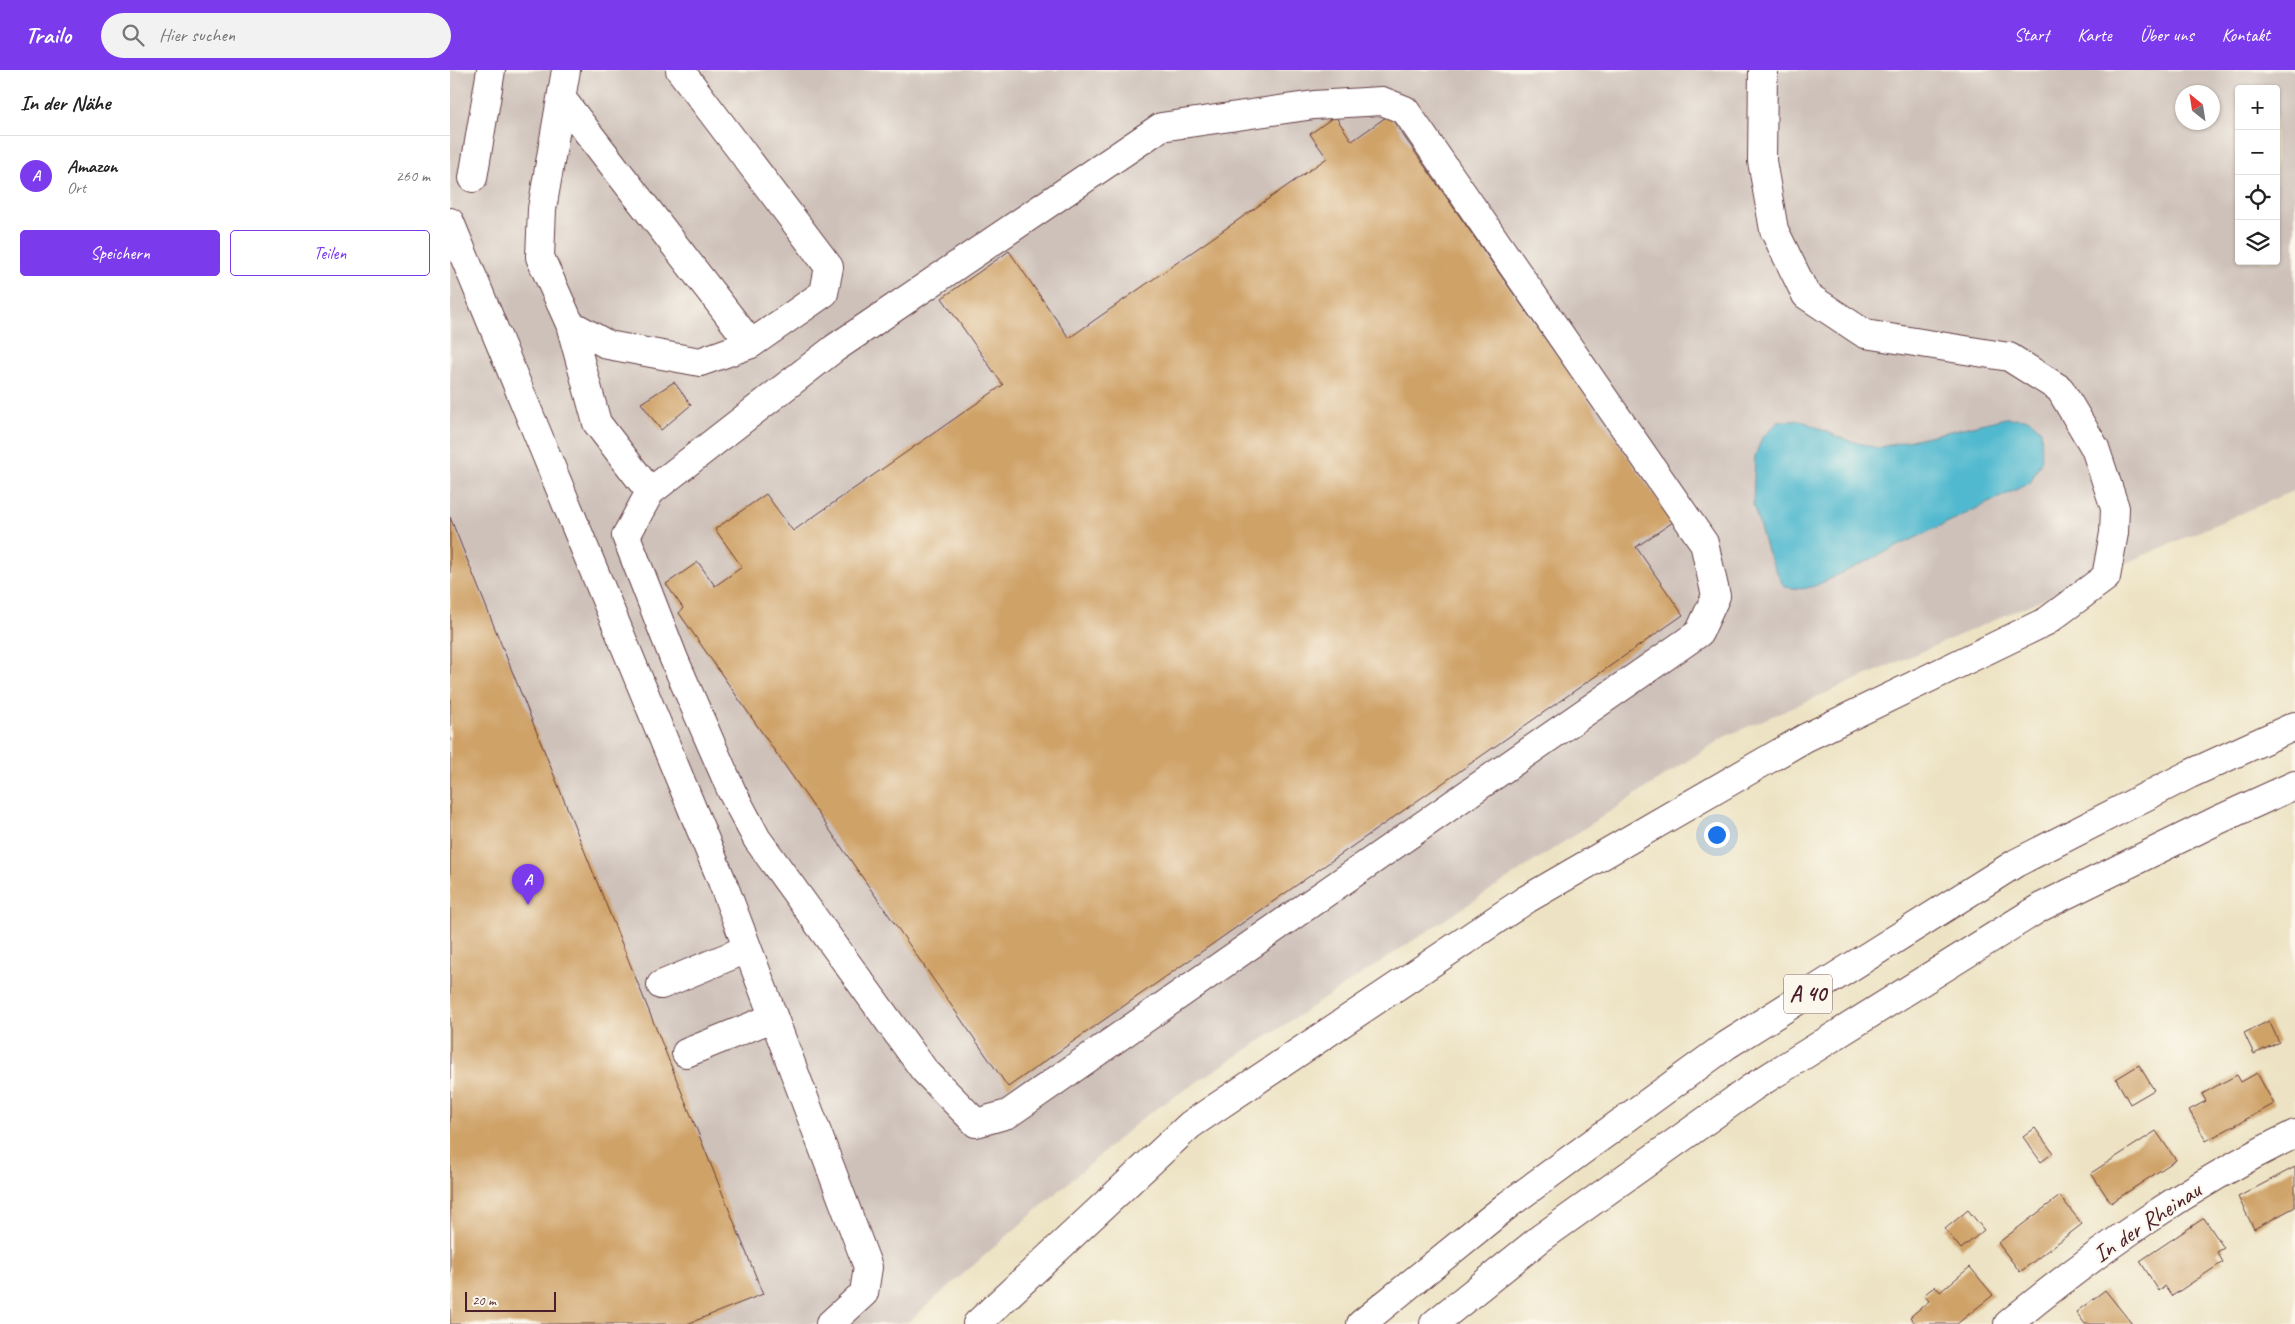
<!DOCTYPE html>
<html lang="de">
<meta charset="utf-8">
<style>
:root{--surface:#fff;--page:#f2f2f2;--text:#222;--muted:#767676;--line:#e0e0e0;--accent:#7c3aed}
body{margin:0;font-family:Caveat,sans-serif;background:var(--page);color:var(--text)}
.controls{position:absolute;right:15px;top:15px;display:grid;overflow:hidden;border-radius:5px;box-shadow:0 1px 4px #0004}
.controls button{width:45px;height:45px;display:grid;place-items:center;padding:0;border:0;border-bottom:1px solid var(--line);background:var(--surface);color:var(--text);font:25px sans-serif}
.compass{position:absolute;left:1725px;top:15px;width:45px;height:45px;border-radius:50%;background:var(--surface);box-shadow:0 1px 4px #0004;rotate:330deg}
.scale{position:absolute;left:15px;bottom:12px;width:91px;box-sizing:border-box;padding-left:5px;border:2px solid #4a1f2b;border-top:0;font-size:14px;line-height:18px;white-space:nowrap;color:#4a1f2b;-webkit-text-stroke:4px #fbf7ec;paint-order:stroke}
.you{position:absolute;left:1266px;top:764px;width:18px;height:18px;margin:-12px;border:4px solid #fff;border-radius:50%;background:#1a73e8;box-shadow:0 0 0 8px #1a73e833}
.badge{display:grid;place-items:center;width:32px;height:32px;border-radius:50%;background:var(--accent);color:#fff;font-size:16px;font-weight:700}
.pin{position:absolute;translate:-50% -41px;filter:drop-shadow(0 1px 2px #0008)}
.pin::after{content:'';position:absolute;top:26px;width:18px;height:15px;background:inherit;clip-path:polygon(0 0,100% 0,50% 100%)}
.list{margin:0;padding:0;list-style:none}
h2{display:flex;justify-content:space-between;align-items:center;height:65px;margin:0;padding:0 20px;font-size:21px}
h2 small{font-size:16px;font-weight:400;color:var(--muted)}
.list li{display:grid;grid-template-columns:32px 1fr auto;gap:15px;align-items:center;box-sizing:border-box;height:80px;padding:0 20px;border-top:1px solid var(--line)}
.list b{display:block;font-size:19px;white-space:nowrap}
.list p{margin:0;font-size:16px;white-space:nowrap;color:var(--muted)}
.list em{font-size:16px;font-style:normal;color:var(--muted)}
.actions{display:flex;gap:10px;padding:15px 20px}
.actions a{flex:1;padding:11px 0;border:1px solid var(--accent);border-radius:5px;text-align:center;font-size:18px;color:var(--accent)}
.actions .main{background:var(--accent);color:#fff}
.icon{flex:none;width:28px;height:28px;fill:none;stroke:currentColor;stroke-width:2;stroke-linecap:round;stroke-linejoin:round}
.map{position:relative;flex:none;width:1845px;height:1254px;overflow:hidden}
header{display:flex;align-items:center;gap:30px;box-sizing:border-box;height:70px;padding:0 25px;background:var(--accent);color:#fff}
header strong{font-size:24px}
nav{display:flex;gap:28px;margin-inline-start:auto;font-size:18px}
.search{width:350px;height:45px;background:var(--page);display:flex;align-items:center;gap:12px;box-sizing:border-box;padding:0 18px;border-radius:28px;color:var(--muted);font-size:19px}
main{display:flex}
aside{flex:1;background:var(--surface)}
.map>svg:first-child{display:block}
</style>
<header>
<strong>Trailo</strong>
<div class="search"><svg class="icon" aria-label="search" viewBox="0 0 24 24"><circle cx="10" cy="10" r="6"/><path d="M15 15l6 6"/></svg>Hier suchen</div>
<nav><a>Start</a><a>Karte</a><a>Über uns</a><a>Kontakt</a></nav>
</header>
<main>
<aside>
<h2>In der Nähe<small></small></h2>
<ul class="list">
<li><span class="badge">A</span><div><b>Amazon</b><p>Ort</p></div><em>260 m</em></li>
</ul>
<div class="actions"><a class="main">Speichern</a><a>Teilen</a></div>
</aside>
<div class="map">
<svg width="1845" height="1254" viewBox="0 0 1845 1254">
<rect width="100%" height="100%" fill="#fbf7ec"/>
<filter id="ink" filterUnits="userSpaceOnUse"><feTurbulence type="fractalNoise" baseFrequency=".02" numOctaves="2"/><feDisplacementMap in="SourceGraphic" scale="10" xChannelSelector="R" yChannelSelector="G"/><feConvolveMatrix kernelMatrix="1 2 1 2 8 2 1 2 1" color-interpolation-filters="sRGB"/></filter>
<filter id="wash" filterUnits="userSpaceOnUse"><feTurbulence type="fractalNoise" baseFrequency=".0096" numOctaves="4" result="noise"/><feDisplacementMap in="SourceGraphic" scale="20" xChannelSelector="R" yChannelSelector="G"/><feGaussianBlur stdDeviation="1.12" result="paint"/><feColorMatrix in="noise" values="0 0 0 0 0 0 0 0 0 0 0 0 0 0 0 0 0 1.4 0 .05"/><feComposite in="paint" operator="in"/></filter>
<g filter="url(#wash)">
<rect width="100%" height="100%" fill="#ede3c4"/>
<!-- industrial -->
<path fill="#cec1ba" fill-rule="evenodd" d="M0 0H1845V420L1274 667 695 1046 458 1252 438 1254H0ZM1789 19H1826V191H1789ZM1732 22H1762V52H1732Z"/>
<!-- water -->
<path fill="#51b9cf" stroke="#4e6c7d" d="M1556 348 1579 349 1591 360 1592 389 1580 413 1365 516 1353 519 1334 517 1317 481 1303 434 1305 386 1312 368 1328 352 1350 350 1391 368 1427 378Z"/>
<g id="blocks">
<!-- building -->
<path fill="#cfa267" d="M939 45 1223 452 1186 477 1233 545 558 1017 229 543 233 538 216 514 248 492 265 516 292 497 265 459 316 424 343 461 553 315 492 228 559 181 619 268 877 88 860 64 885 46 902 71Z
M224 312 241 335 211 360 191 333Z
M0 447 313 1224 237 1254H0Z
M1819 951 1829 972 1804 984 1794 963Z
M1689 995 1704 1020 1680 1034 1666 1009Z
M1807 1003 1824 1034 1756 1071 1739 1040 1756 1031 1752 1024 1770 1014 1787 1005 1791 1012Z
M1585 1058 1603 1083 1591 1092 1573 1067Z
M1706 1061 1726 1090 1661 1133 1641 1103Z
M1845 1097V1137L1804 1159 1788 1127Z
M1610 1126 1632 1154 1570 1202 1548 1173Z
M1518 1140 1534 1160 1511 1179 1495 1159Z
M1754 1148 1774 1178 1767 1182 1773 1192 1722 1226 1715 1216 1709 1221 1690 1191Z
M1520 1197 1543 1225 1507 1254H1466L1460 1247 1479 1231 1474 1225 1485 1216 1490 1222Z
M1655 1220 1682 1254H1635L1626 1242Z"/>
</g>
</g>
<g filter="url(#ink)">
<use href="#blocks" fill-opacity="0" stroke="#623c42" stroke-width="1"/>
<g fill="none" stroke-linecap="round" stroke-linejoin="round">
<defs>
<path id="minor" d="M116 0 92 139 90 187 120 254 158 275 250 292 301 274 374 223 379 197 230 0
M112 29 301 274
M23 108 41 0
M0 152 272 811 418 1197 414 1223 380 1254
M120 254 147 353 200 422 176 466 224 589 282 722 307 769 474 1000 526 1053 558 1044 1249 563 1266 526 1254 473 955 40 932 31 864 35 711 57 385 278 200 422
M211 915 297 879
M236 983 322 948
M527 1254 740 1055 1077 829 1355 668 1597 551 1656 507 1664 463 1665 438 1645 378 1610 319 1559 287 1415 264 1356 225 1324 160 1312 91 1313 0
M1558 1254C1647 1181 1741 1114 1845 1064"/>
<path id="highway" d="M911 1254 1059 1134 1277 975 1566 793 1740 704 1845 656
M984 1254 1091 1168 1303 1017 1591 837 1766 751 1845 715"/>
</defs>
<!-- minor casing -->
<use href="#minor" stroke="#623c42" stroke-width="30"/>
<!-- highway casing -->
<use href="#highway" stroke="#623c42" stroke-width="30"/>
<!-- minor -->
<use href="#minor" stroke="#fff" stroke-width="28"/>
<!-- highway -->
<use href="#highway" stroke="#fff" stroke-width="28"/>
</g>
</g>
<g text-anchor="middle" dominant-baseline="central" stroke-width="4.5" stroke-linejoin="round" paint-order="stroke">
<!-- shield labels -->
<rect fill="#fbf7ec" stroke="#7f6065" stroke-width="1" x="1334" y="904.5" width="48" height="39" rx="4"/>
<g font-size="22" font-weight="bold" fill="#4a1f2b">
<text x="1358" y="924">A 40</text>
</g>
<!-- street labels -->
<g font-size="24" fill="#4a1f2b" stroke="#fbf7ec">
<text transform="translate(1697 1152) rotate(-34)">In der Rheinau</text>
</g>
</g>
</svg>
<div class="controls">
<button>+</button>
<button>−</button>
<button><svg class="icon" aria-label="locate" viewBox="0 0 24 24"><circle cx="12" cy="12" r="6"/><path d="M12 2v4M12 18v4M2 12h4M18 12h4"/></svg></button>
<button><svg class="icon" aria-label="layers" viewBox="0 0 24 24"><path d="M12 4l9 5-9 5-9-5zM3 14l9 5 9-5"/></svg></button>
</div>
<svg class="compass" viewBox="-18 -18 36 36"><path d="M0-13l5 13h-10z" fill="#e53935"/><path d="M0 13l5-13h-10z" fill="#767676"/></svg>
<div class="scale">20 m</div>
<div class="you"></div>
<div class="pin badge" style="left:78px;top:835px">A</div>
</div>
</main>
